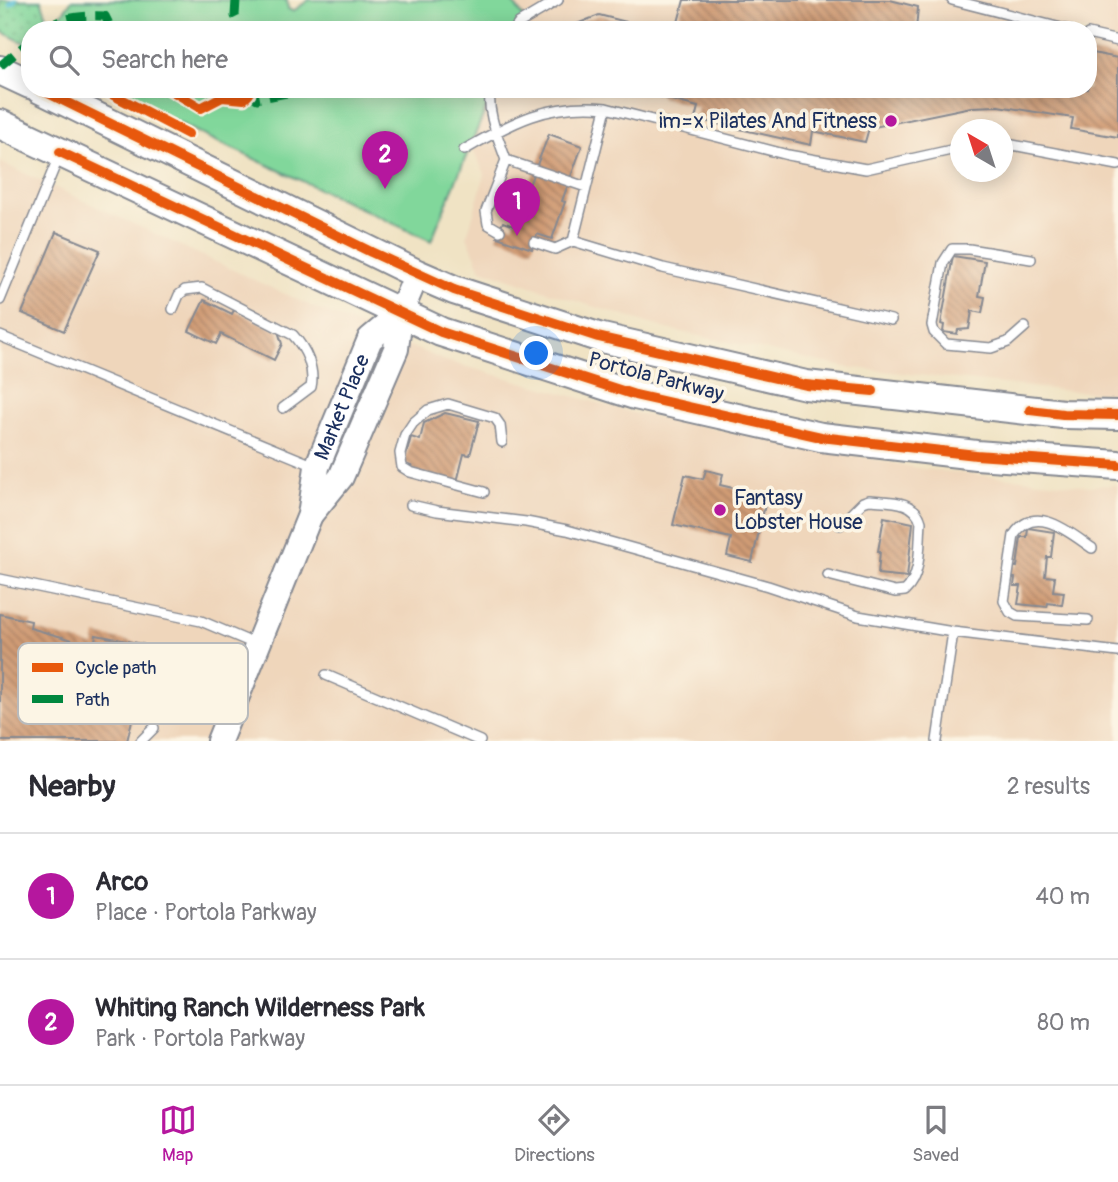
<!DOCTYPE html>
<meta charset="utf-8">
<style>
:root{--surface:#fff;--page:#f7f7f7;--text:#2b2b33;--muted:#7c7c81;--line:#e1e1e2;--accent:#b5179e}
body{margin:0;font-family:Pangolin,sans-serif;background:var(--page);color:var(--text)}
.compass{position:absolute;left:950px;top:119px;width:63px;height:63px;border-radius:50%;background:var(--surface);box-shadow:0 4px 18px #0003;rotate:321deg}
.you{position:absolute;left:537px;top:354px;width:24px;height:24px;margin:-18px;border:5px solid #fff;border-radius:50%;background:#1a73e8;box-shadow:0 0 0 10px #1a73e833}
.badge{display:grid;place-items:center;width:46px;height:46px;border-radius:50%;background:var(--accent);color:#fff;font-size:23px;font-weight:700}
.pin{position:absolute;translate:-50% -58px;filter:drop-shadow(0 2px 4px #0008)}
.pin::after{content:'';position:absolute;top:37px;width:24px;height:21px;background:inherit;clip-path:polygon(0 0,100% 0,50% 100%)}
.list{margin:0;padding:0;list-style:none}
h2{display:flex;justify-content:space-between;align-items:center;height:91px;margin:0;padding:0 28px;font-size:30px}
h2 small{font-size:23px;font-weight:400;color:var(--muted)}
.list li{display:grid;grid-template-columns:46px 1fr auto;gap:21px;align-items:center;box-sizing:border-box;height:126px;padding:0 28px;border-top:2px solid var(--line)}
.list b{display:block;font-size:26px;white-space:nowrap}
.list p{margin:0;font-size:23px;white-space:nowrap;color:var(--muted)}
.list em{font-size:23px;font-style:normal;color:var(--muted)}
.icon{flex:none;width:38px;height:38px;fill:none;stroke:currentColor;stroke-width:2;stroke-linecap:round;stroke-linejoin:round}
.map{position:relative;flex:none;width:1118px;height:741px;overflow:hidden}
.search{position:absolute;background:var(--surface);box-shadow:0 4px 18px #0003;left:21px;right:21px;top:21px;height:77px;display:flex;align-items:center;gap:18px;box-sizing:border-box;padding:0 24px;border-radius:28px;color:var(--muted);font-size:26px}
.sheet{height:343px;background:var(--surface)}
nav{display:flex;justify-content:space-around;align-items:center;box-sizing:border-box;height:98px;border-top:2px solid var(--line);background:var(--surface);font-size:19px;color:var(--muted)}
nav a{display:grid;justify-items:center;gap:4px}
nav .on{color:var(--accent)}
.map>svg:first-child{display:block}
</style>
<div class="map">
<svg width="1118" height="741" viewBox="0 0 1118 741">
<defs>
<pattern id="grass-dots" width="8" height="8" patternUnits="userSpaceOnUse" patternTransform="scale(1.75)"><rect width="8" height="8" fill="#81d79b"/><path d="M2 2h.1M6 6h.1" fill="none" stroke="#6fb988" stroke-width="1.8" stroke-linecap="round"/></pattern>
<pattern id="building-back-hatch" width="6" height="6" patternUnits="userSpaceOnUse" patternTransform="scale(1.75)"><rect width="6" height="6" fill="#d09b75"/><path d="M-1 5l2 2M0 0l6 6M5-1l2 2" fill="none" stroke="#a87f63"/></pattern>
</defs>
<rect width="100%" height="100%" fill="#fcf5e5"/>
<filter id="ink" filterUnits="userSpaceOnUse"><feTurbulence type="fractalNoise" baseFrequency=".0143" numOctaves="2"/><feDisplacementMap in="SourceGraphic" scale="14" xChannelSelector="R" yChannelSelector="G"/><feConvolveMatrix kernelMatrix="1 2 1 2 8 2 1 2 1" color-interpolation-filters="sRGB"/></filter>
<filter id="wash" filterUnits="userSpaceOnUse"><feTurbulence type="fractalNoise" baseFrequency=".00686" numOctaves="4" result="noise"/><feDisplacementMap in="SourceGraphic" scale="28" xChannelSelector="R" yChannelSelector="G"/><feGaussianBlur stdDeviation="1.57" result="paint"/><feColorMatrix in="noise" values="0 0 0 0 0 0 0 0 0 0 0 0 0 0 0 0 0 1.4 0 .05"/><feComposite in="paint" operator="in"/></filter>
<g filter="url(#wash)">
<rect width="100%" height="100%" fill="#f0e3c4"/>
<!-- built -->
<path fill="#efd6bb" fill-rule="evenodd" d="M520 0H1118V393L1069 391 845 367 667 329 576 301 481 269 467 236 485 174 454 112 455 89H1088V30H478ZM960 130H1002V172H960Z
M0 162 315 308 446 361 634 413 923 469 1089 486 1118 485V741H0Z"/>
<!-- grass -->
<path fill="url(#grass-dots)" stroke="#4e837c" stroke-width="2" d="M0 0H41L52 30H30V46L0 31Z"/>
<!-- park -->
<path fill="#81d79b" stroke="#4e837c" stroke-width="2" d="M72 0H287L288 9 293 11 309 0H511L524 18 519 30H50Z
M112 89H494L431 241 205 136Z"/>
<g fill="none" stroke-linecap="round" stroke-linejoin="round">
<!-- stream -->
<path stroke="#5cc2d9" stroke-width="5" d="M10 4 15 0"/>
</g>
<g id="blocks">
<!-- building -->
<path fill="url(#building-back-hatch)" d="M684 0H890L918 7 916 30H676Z
M599 15 654 29V30H562Z
M1088 52 1118 58V137L1071 129 1073 118 998 106 971 107 869 128 865 142 813 131 811 145 695 119 698 107 660 97 661 92 656 90 1088 89Z
M549 134 582 146 562 201 565 202 552 239 537 234 532 249 497 237 503 222 513 226Z
M56 232 100 250 64 331 22 313Z
M953 256 985 261 979 296 985 297 982 313 972 311 969 329 958 330 957 334 943 332 944 325 941 324Z
M204 300 232 314 234 310 278 331 282 344 274 360 221 334 216 344 189 331Z
M445 413 479 421 470 455 464 454 457 482 410 470 411 466 404 464 411 437 420 440 424 423Z
M706 470 723 474 720 485 767 496 752 562 727 556 731 538 673 525 685 475 703 479Z
M884 517 913 523 907 577 878 574 880 551H878Z
M1028 528 1054 532 1051 557H1047L1045 576 1055 577 1053 591 1064 592 1062 605 1048 603 1047 607 1018 604 1021 586H1014L1015 578 1010 577 1011 566 1017 567 1021 537H1027Z
M0 614 31 621 30 628 94 646 96 635 143 644V647L160 651 153 678 143 676 127 741H0Z"/>
</g>
</g>
<g filter="url(#ink)">
<use href="#blocks" fill-opacity="0" stroke="#868991" stroke-width="2"/>
<g fill="none" stroke-linecap="round" stroke-linejoin="round">
<defs>
<path id="lane" d="M952 0 1069 30
M514 30 519 23 558 0
M1088 34 1118 41
M490 89C487 114 498 137 506 160L586 187
M606 108 573 241 663 268 891 320
M1002 143 1118 165
M464 150C512 122 549 102 606 108L788 155 866 169 960 148
M500 231 488 224 486 211 506 160
M534 242 555 249 573 241
M0 300 59 156
M173 309 179 295 185 290 202 288 293 335C306 349 315 369 311 387L283 408
M1025 327 1008 342 991 348 946 344 934 332 932 325 943 263 952 249H969L1031 259
M0 336 315 466
M484 492 410 472 402 467 400 453 405 435 413 423 428 410 448 404 495 418 500 425 502 442
M411 505 437 511 526 522 567 530 768 586 858 616 953 632 1118 652
M828 575 895 592 905 591C922 576 919 544 921 522 915 499 889 502 869 500L863 502 840 525
M0 579 201 621 255 644
M1088 620 1017 616 1010 612 1004 601 1014 535C1035 502 1070 533 1092 548
M326 675 480 741
M141 741 154 728
M937 741 953 632"/>
<g id="secondary">
<path d="M310 515 341 477 396 349 400 314 417 274"/>
<path id="s1" d="M219 741 310 515 317 467 370 339 400 314"/>
</g>
<path id="primary" d="M0 70 30 84
M40 89 417 274 454 290 598 337 806 385 1063 414 1118 415
M0 124 441 332 635 395 821 437 976 455 1118 465"/>
</defs>
<!-- lane casing -->
<use href="#lane" stroke="#868991" stroke-width="12"/>
<!-- secondary casing -->
<use href="#secondary" stroke="#868991" stroke-width="28"/>
<!-- primary casing -->
<use href="#primary" stroke="#868991" stroke-width="32"/>
<!-- lane -->
<use href="#lane" stroke="#fff" stroke-width="9"/>
<!-- secondary -->
<use href="#secondary" stroke="#fff" stroke-width="24"/>
<!-- primary -->
<use href="#primary" stroke="#fff" stroke-width="28"/>
<!-- quiet -->
<path stroke="#00873e" stroke-width="9" stroke-dasharray="18 9" stroke-linecap="butt" d="M236 0 235 16 242 30
M44 30C60 17 85 15 105 16L112 30
M0 66 30 41
M245 98 249 94 257 99 287 93 290 89"/>
<defs>
<path id="cycleway" d="M40 89 371 252 454 290 598 337 806 385 873 391
M102 89 188 134
M169 89 201 108 222 97 244 99 249 94
M60 152 441 332 635 395 821 437 976 455 1118 465
M1030 410 1063 414 1118 415"/>
</defs>
<!-- cycleway casing -->
<use href="#cycleway" stroke="#fcf5e5" stroke-width="15"/>
<!-- cycleway -->
<use href="#cycleway" stroke="#e8590c" stroke-width="10"/>
</g>
</g>
<!-- markers -->
<g fill="#b5179e" stroke="#fcf5e5" stroke-width="2.5">
<circle cx="891" cy="121" r="7"/>
<circle cx="720" cy="510" r="7"/>
</g>
<g text-anchor="middle" dominant-baseline="central" stroke-width="7" stroke-linejoin="round" paint-order="stroke">
<!-- poi labels -->
<g font-size="21" fill="#1b2f5e" stroke="#fcf5e5" text-anchor="end">
<text x="877" y="121">im=x Pilates And Fitness</text>
<text x="734" y="498" text-anchor="start">Fantasy<tspan x="734" dy="24">Lobster House</tspan></text>
</g>
<!-- street labels -->
<g font-size="21" fill="#1b2f5e" stroke="#fcf5e5">
<text transform="translate(656 377) rotate(15)">Portola Parkway</text>
<text stroke="none"><textPath href="#s1" startOffset="357">Market Place</textPath></text>
</g>
</g>
<!-- legend -->
<rect x="18" y="643" width="230" height="81" rx="10" fill="#fcf5e5" stroke="#b8babc" stroke-width="2"/>
<rect x="32" y="663" width="31" height="9" fill="#e8590c"/>
<rect x="32" y="695" width="31" height="8" fill="#00873e"/>
<g font-size="19" fill="#1b2f5e">
<text x="75" y="674">Cycle path</text>
<text x="75" y="706">Path</text>
</g>
</svg>
<svg class="compass" viewBox="-18 -18 36 36"><path d="M0-13l5 13h-10z" fill="#e53935"/><path d="M0 13l5-13h-10z" fill="#7c7c81"/></svg>
<div class="you"></div>
<div class="pin badge" style="left:517px;top:236px">1</div>
<div class="pin badge" style="left:385px;top:189px">2</div>
<div class="search"><svg class="icon" aria-label="search" viewBox="0 0 24 24"><circle cx="10" cy="10" r="6"/><path d="M15 15l6 6"/></svg>Search here</div>
</div>
<section class="sheet">
<h2>Nearby<small>2 results</small></h2>
<ul class="list">
<li><span class="badge">1</span><div><b>Arco</b><p>Place · Portola Parkway</p></div><em>40 m</em></li>
<li><span class="badge">2</span><div><b>Whiting Ranch Wilderness Park</b><p>Park · Portola Parkway</p></div><em>80 m</em></li>
</ul>
</section>
<nav>
<a class="on"><svg class="icon" aria-label="map" viewBox="0 0 24 24"><path d="M3 6l6-2 6 2 6-2v14l-6 2-6-2-6 2zM9 4v14M15 6v14"/></svg>Map</a>
<a><svg class="icon" aria-label="directions" viewBox="0 0 24 24"><path d="M12 3l9 9-9 9-9-9zM9 14v-3h6M13 9l2 2-2 2"/></svg>Directions</a>
<a><svg class="icon" aria-label="saved" viewBox="0 0 24 24"><path d="M7 4h10v16l-5-4-5 4z"/></svg>Saved</a>
</nav>
